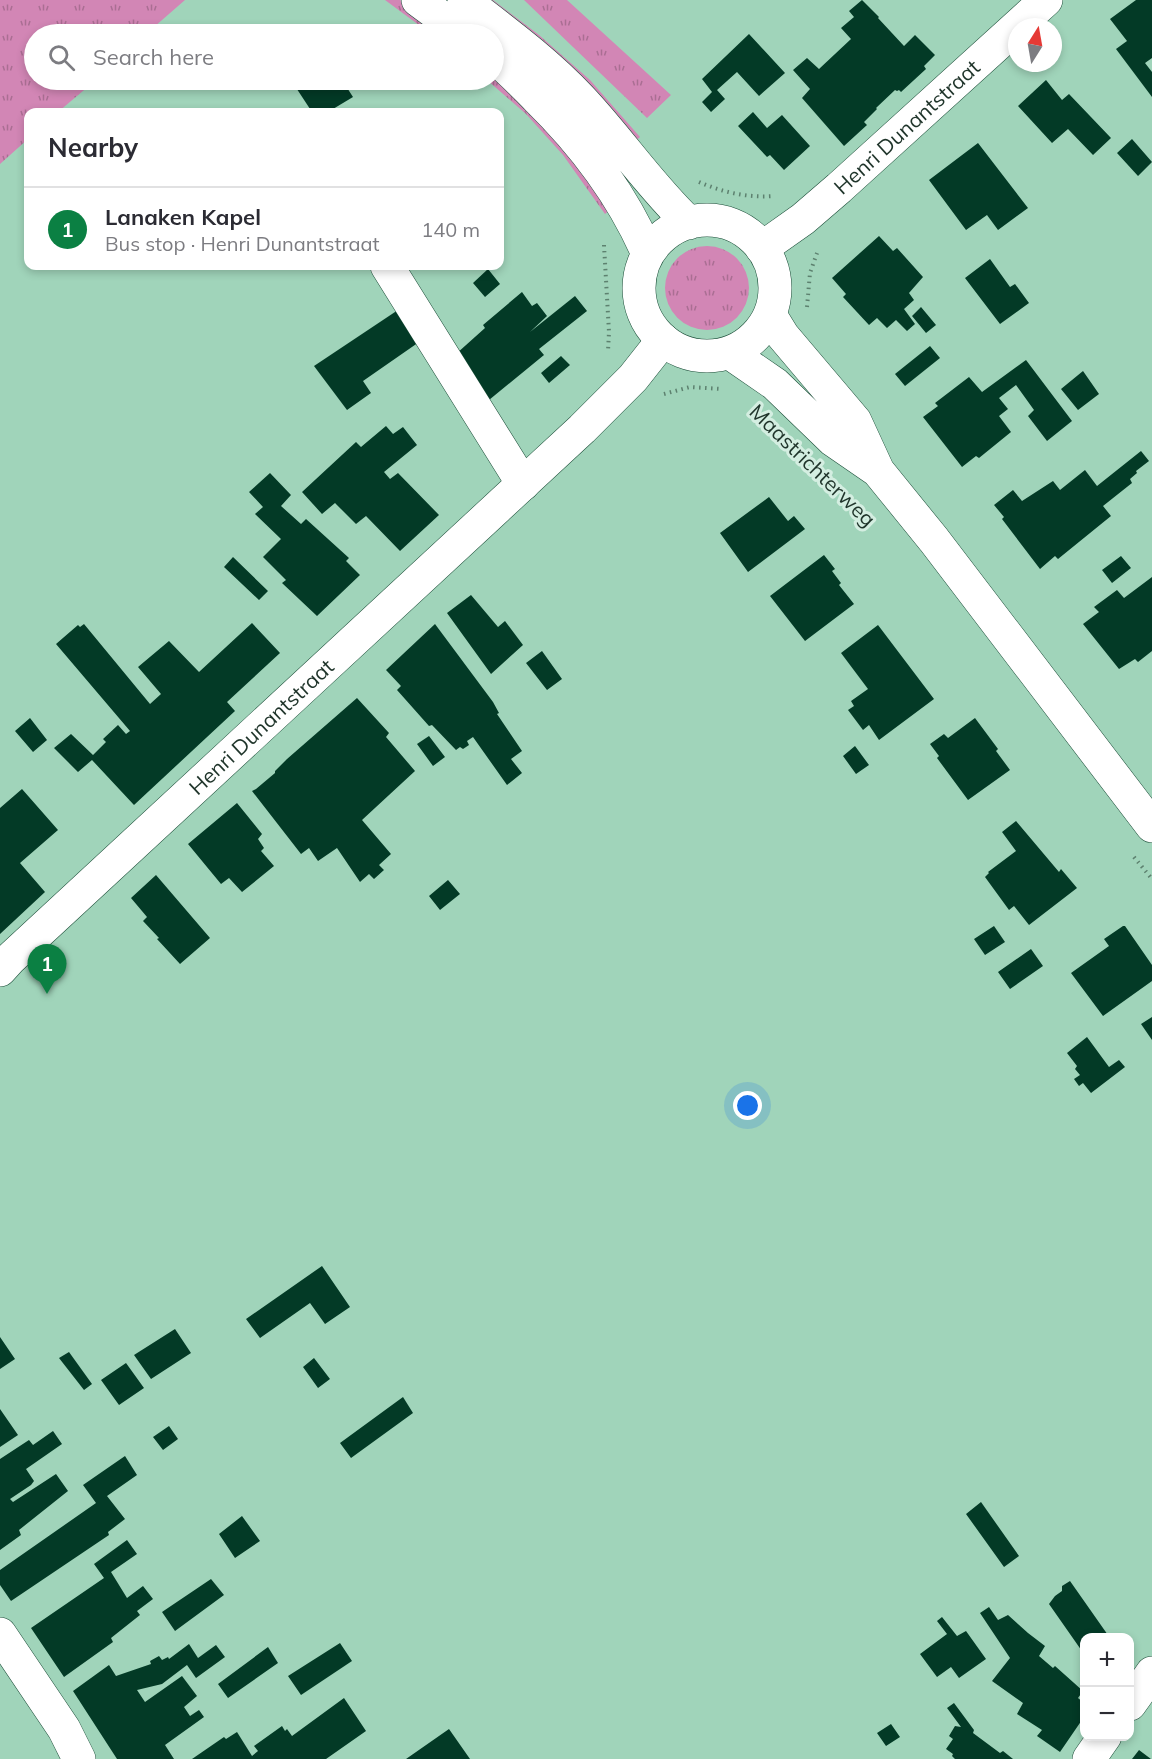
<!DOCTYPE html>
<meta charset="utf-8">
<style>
:root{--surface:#fff;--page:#f2f2f3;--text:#2b2b33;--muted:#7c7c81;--line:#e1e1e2;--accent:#0b8043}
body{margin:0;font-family:Mulish,sans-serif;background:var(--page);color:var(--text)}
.controls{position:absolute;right:18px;bottom:18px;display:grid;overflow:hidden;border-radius:12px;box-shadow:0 3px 9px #0003}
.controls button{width:54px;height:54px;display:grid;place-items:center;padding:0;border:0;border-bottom:2px solid var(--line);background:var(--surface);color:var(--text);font:30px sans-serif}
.compass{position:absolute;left:1008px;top:18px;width:54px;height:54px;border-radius:50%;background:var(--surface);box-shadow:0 3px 9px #0003;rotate:11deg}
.you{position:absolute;left:748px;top:1106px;width:21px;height:21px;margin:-15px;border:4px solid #fff;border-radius:50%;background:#1a73e8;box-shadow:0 0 0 9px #1a73e833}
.badge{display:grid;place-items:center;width:39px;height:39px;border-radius:50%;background:var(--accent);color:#fff;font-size:20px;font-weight:700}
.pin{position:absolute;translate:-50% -50px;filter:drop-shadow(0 2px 3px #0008)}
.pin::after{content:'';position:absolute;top:32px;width:21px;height:18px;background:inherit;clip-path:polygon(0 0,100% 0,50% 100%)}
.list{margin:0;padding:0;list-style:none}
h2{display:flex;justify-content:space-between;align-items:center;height:78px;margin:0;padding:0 24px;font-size:26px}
h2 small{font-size:20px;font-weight:400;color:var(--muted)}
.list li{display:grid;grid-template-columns:39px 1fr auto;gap:18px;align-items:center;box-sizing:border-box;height:84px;padding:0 24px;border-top:2px solid var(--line)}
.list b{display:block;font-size:22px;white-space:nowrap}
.list p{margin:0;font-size:20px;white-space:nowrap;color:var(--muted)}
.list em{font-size:20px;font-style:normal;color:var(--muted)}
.icon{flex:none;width:33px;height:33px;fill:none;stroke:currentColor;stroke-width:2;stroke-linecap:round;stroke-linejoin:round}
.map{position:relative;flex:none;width:1152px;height:1759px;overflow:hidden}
.search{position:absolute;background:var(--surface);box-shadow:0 3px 9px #0003;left:24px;top:24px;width:480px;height:66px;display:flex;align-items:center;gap:15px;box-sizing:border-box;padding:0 21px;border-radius:33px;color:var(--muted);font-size:22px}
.panel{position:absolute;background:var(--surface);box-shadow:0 3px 9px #0003;left:24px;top:108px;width:480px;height:162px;border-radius:12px}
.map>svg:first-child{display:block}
</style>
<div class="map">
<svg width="1152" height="1759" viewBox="0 0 1152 1759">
<defs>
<pattern id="grass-tufts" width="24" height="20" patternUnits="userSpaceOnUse" patternTransform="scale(1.5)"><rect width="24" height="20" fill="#d286b5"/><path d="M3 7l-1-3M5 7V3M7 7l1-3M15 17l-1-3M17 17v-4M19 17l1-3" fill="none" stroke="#aa6e93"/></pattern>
</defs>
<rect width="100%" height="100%" fill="#a0d4ba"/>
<!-- grass -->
<path fill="url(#grass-tufts)" d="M0 0H185L146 34H34V80H96L58 112H28V139L0 164Z
M385 0H400L445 34H431Z
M478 0H493L539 35 590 80 640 137 633 143Z
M524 0H567L671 95 647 118Z
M494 74 542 116 612 208 605 214 563 155 526 114 487 80H494Z
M665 288a42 42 0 1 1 84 0a42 42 0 1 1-84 0Z"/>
<!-- building -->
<path fill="#033a26" d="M862 0 879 17 878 18 904 46 915 35 935 55 924 66 926 69 901 92 899 90 897 91 895 90 876 108 877 109 864 122 867 125 844 146 802 98 810 89 793 70 807 58 819 69 851 39 841 28 854 17 849 11Z
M1136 0H1152V58L1145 63 1152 72V97L1116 49 1127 41 1110 19Z
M749 34 785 73 759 96 737 72 717 90 725 99 711 112 702 102 712 92 702 79Z
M291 80H342L353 97 328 112H312Z
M1046 80 1062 100 1069 94 1111 138 1093 155 1068 129 1052 143 1018 106Z
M753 112 767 128 782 115 810 146 784 170 770 155 767 157 738 126Z
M1132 139 1152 162 1138 176 1117 153Z
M978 143 1028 208 998 230 987 215 966 230 929 180Z
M879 236 893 251 897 248 923 277 909 293 914 300 904 309 915 324 907 331 896 320 887 328 877 318 869 325 843 297 846 294 832 278Z
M990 259 1010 287 1015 284 1029 303 1000 324 965 278Z
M488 269 500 284 485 297 473 283Z
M522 292 532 306 537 303 547 316 530 332 575 296 587 311 539 349 544 355 489 400 456 354 485 328 483 325Z
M921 307 936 325 926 333 912 316Z
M401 308 422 340 363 381 371 393 347 410 314 366Z
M930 346 940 358 905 386 895 374Z
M561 356 570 365 549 383 541 373Z
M1026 360 1072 421 1047 441 1028 416 1034 410 1016 385 999 398 1008 409 999 416 1011 432 979 458 976 456 962 467 923 417 938 406 935 403 969 377 982 392Z
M1083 371 1099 394 1078 410 1061 389Z
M386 426 393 434 403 427 417 445 384 472 390 479 398 473 439 515 400 551 366 516 356 524 335 503 322 514 302 492 356 442 361 447Z
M1141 451 1149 461 1136 471 1137 473 1130 479 1132 483 1103 506 1111 516 1058 559 1055 556 1040 569 1002 519 1004 517 994 505 1013 490 1022 501 1053 481 1060 490 1085 470 1097 486Z
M270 473 291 495 281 506 301 524 306 519 349 558 346 561 360 575 317 616 282 583 286 580 263 557 281 539 255 514 263 507 249 492Z
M769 497 788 521 794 516 805 529 748 572 720 533Z
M824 555 835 569 832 571 841 583 839 585 854 604 805 641 770 596Z
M1121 556 1131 568 1112 583 1102 570Z
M233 557 268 591 259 600 224 567Z
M1152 577V651L1138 662 1135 659 1119 669 1083 624 1099 612 1094 607 1117 590 1124 598Z
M471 595 498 627 505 621 523 645 491 674 447 613Z
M252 623 280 653 227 702 235 711 134 805 92 760 78 772 54 748 71 734 93 755 106 742 103 739 118 725 126 734 130 731 56 644 78 625 80 627 84 624 150 704 161 694 138 667 169 641 199 672Z
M435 624 493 702 499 713 497 714 522 751 511 759 522 773 507 785 473 737 467 741 469 745 463 749 460 747 456 750 432 725 429 726 397 690 401 686 386 670Z
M878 625 934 699 879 740 869 725 863 730 848 710 854 706 851 701 868 689 841 653Z
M542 651 562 679 547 690 526 663Z
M357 698 389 733 386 737 415 771 362 820 391 854 379 865 384 870 374 879 369 874 360 882 337 848 318 861 309 848 301 854 252 791 256 789 275 773V771L287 759Z
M30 718 47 740 33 752 15 731Z
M975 718 998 749 996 751 1010 770 968 800 937 758 939 756 930 744 944 734 948 738Z
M429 736 445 757 433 766 417 744Z
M855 746 869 765 856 774 843 756Z
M22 789 58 830 20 863 45 892 0 934V808Z
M237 803 262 834 258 839 264 848 261 851 274 866 242 892 229 878 221 884 188 844Z
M1016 821 1059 872 1061 869 1077 888 1029 925 1014 906 1009 910 985 877 989 873 988 872 1016 851 1002 832Z
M156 875 210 938 180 964 157 939 159 938 143 921 147 917 131 898Z
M448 880 460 894 440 910 429 896Z
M994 926 1005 942 985 955 974 939Z
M1123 926H1125L1152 965V981L1103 1016 1071 973 1109 946 1104 939Z
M1031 949 1043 966 1010 989 998 972Z
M1152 1017V1040L1141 1024Z
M1087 1037 1109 1067 1119 1060 1125 1067 1091 1093 1083 1083 1079 1086 1074 1079 1080 1075 1075 1069 1077 1066 1067 1053Z
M322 1266 350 1307 325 1324 310 1303 260 1338 246 1319Z
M175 1329 191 1353 151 1379 134 1355Z
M0 1337 15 1359 0 1369Z
M69 1352 92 1384 84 1390 59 1358Z
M314 1358 330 1379 318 1388 303 1367Z
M126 1363 144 1388 119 1405 101 1380Z
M403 1397 413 1413 351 1458 340 1443Z
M0 1409 18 1435 0 1447Z
M169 1426 178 1439 163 1450 153 1437Z
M53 1431 62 1444 26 1469 34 1481 31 1485 10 1499 13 1502 56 1474 68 1491 19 1530 21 1535 0 1550V1459L29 1440 33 1445Z
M125 1456 137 1475 107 1496 125 1519 108 1532 109 1535 11 1601 0 1585V1570L96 1503 83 1485Z
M981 1502 1019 1556 1004 1567 966 1514Z
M242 1516 260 1541 235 1558 219 1534Z
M127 1540 137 1554 111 1572 127 1598 143 1586 153 1599 137 1611 140 1615 111 1638 113 1642 64 1677 31 1628 104 1578 94 1564Z
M211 1579 224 1595 175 1631 162 1612Z
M1070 1581 1110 1638H1084V1654L1049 1604 1055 1596 1062 1591V1586Z
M989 1607 998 1620 1008 1615 1028 1633 1045 1646 1039 1656 1053 1668 1055 1666 1083 1691 1078 1698 1084 1703V1717L1060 1752 1037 1736 1042 1730 1017 1714 1023 1703 992 1681 1010 1658 980 1613Z
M942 1617 957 1636 966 1631 986 1659 959 1678 951 1667 937 1677 920 1654 947 1634 937 1621Z
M340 1643 352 1661 301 1695 288 1676Z
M189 1644 198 1658 216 1645 225 1657 196 1678 187 1665 162 1684 137 1690 145 1702 182 1676 197 1696 184 1707 190 1716 199 1710 204 1717 165 1745 174 1759H117L73 1691 109 1665 116 1676 151 1664 150 1661 159 1656 162 1660 168 1657 169 1659Z
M268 1647 278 1663 228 1698 218 1684Z
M344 1698 366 1731 326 1759H192L224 1737 226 1739 237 1732 252 1756 258 1751 254 1746 282 1726 285 1731 287 1729 292 1736Z
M954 1703 974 1730 973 1733 1000 1753 1003 1751 1013 1759H955L952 1756 953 1754 946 1749 953 1739 949 1736 955 1726 961 1727 947 1708Z
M891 1724 900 1737 886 1746 877 1733Z
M449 1729 470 1759H406Z
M1139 1750 1151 1759H1132Z"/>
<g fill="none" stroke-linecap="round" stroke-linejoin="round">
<defs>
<g id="minor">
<path id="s1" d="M762 248 803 219 839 188 1046 0"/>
<path d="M387 266 523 484"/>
<path id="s2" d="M0 970 10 959 582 429 633 378 663 340"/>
<path d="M0 1634 64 1729 79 1759"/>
<path d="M1130 1704 1152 1673"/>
<path d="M1089 1759 1105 1736"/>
</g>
<path id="secondary" d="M418 0 464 34
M464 0C504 31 545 61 580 98 618 138 649 185 689 223
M494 57C509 69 523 84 537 98 584 144 622 194 648 254
M639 288a68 68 0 1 1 136 0a68 68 0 1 1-136 0Z
M770 315 783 336 855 421 878 471 934 540 1152 826
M730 353 775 384 833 440 878 471"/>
</defs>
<!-- minor casing -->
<use href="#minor" stroke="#1c4e39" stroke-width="34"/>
<!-- secondary casing -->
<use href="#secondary" stroke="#1c4e39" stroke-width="34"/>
<!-- path -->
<path stroke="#5d816f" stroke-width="4" stroke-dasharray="1.5 4.5" stroke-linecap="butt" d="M699 182C722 192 747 198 773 196
M604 245 609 332 608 351
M807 307 810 273 817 253
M664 394 690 387 721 389
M1134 857 1152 879"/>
<!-- minor -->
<use href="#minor" stroke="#fff" stroke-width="33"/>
<!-- secondary -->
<use href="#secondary" stroke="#fff" stroke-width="33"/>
</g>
<g text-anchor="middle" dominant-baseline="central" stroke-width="6" stroke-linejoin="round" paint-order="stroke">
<!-- street labels -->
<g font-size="21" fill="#1f342a" stroke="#d4eee1">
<text stroke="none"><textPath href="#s1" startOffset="189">Henri Dunantstraat</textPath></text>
<text transform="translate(813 465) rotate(44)">Maastrichterweg</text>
<text stroke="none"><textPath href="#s2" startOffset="357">Henri Dunantstraat</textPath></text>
</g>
</g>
</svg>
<div class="controls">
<button>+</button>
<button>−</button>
</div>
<svg class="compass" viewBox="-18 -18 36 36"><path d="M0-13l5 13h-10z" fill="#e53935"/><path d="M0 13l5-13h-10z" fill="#7c7c81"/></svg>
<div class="you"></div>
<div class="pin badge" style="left:47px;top:994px">1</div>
<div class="search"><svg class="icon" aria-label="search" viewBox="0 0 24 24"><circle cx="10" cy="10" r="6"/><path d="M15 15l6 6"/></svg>Search here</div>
<section class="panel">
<h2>Nearby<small></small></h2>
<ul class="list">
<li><span class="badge">1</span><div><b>Lanaken Kapel</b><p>Bus stop · Henri Dunantstraat</p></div><em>140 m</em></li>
</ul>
</section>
</div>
